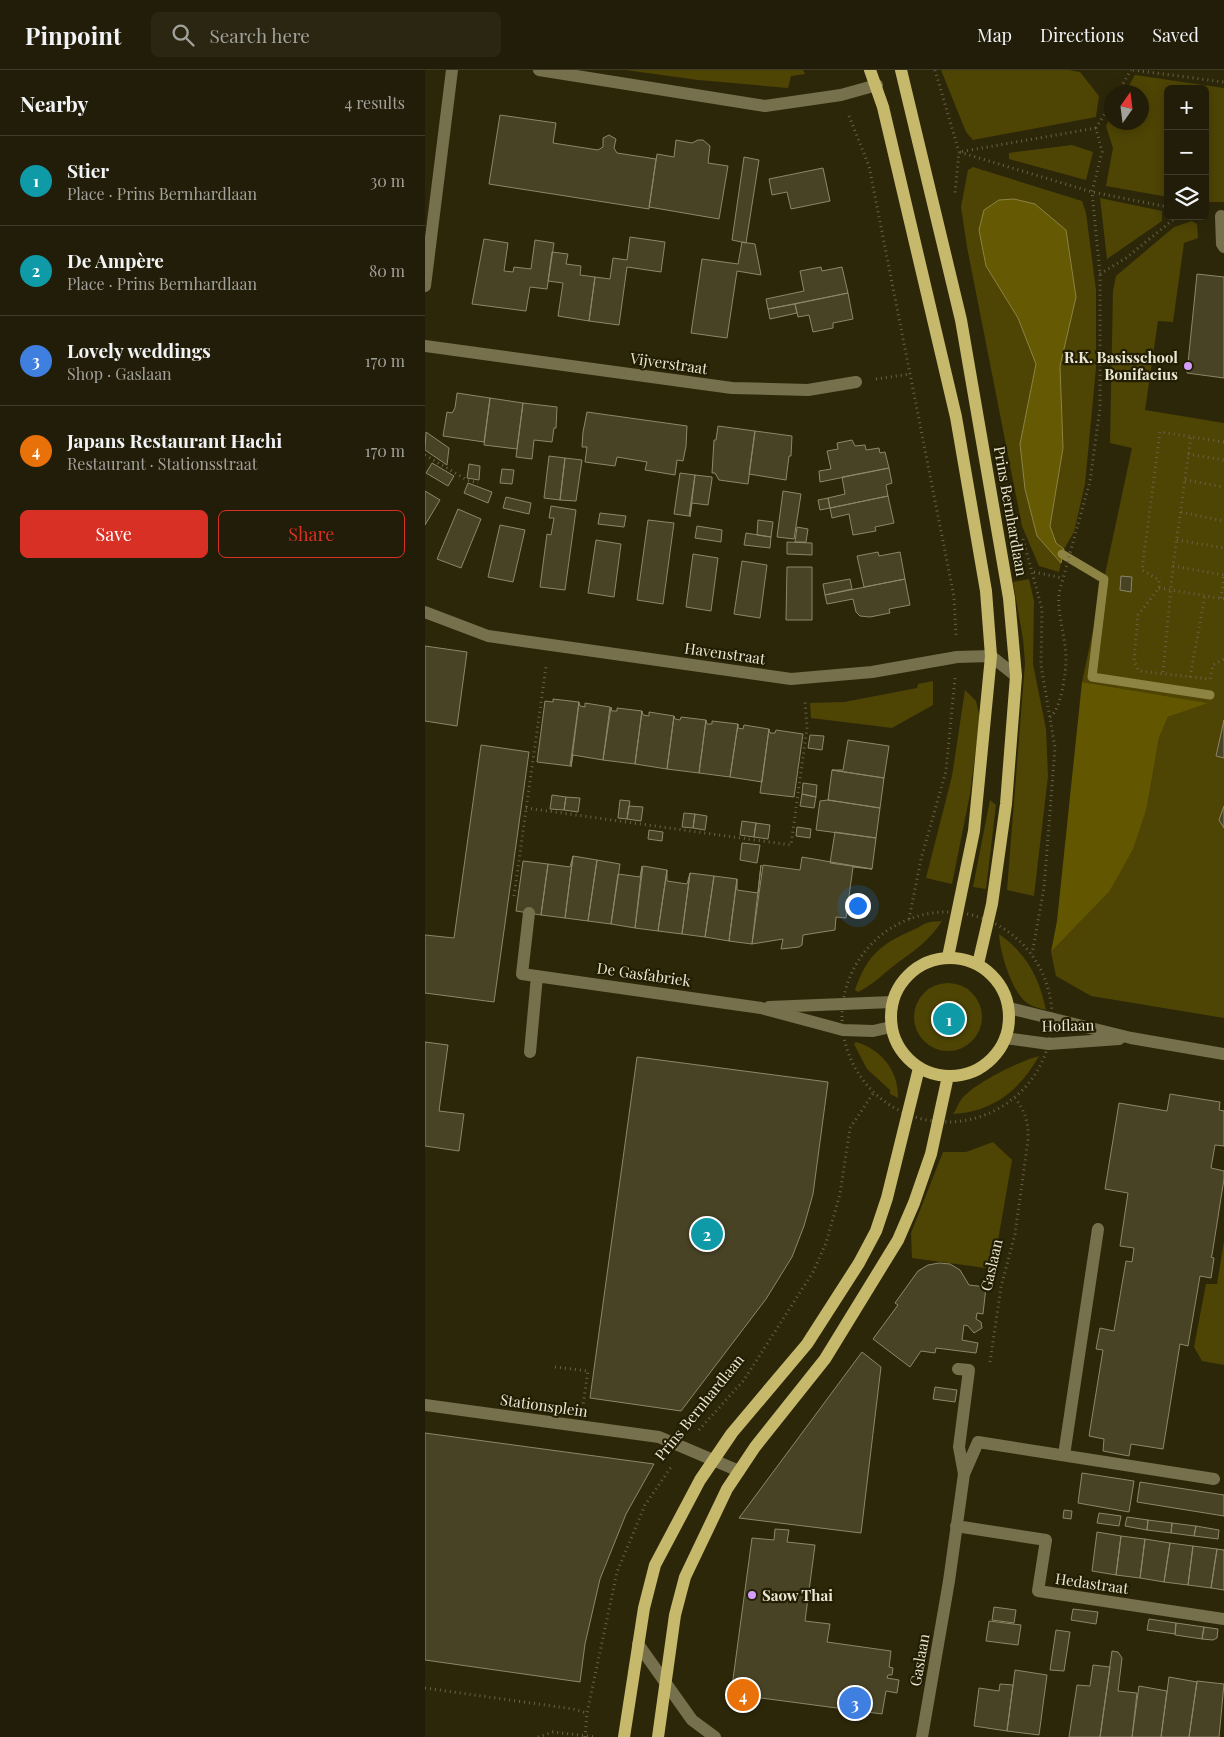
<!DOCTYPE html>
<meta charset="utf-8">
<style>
:root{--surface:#221d08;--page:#2a2612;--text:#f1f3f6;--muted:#a2a29c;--line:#3f3b29;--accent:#d93025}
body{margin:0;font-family:"Playfair Display",serif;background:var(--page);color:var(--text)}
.controls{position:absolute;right:15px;top:15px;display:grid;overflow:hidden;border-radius:8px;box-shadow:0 2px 12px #0003}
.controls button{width:45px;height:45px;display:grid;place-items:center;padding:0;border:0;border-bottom:1px solid var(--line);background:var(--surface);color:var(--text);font:25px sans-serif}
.compass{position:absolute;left:679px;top:15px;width:45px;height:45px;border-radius:50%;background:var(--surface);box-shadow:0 2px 12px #0003;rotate:14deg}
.you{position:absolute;left:432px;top:835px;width:18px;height:18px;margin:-12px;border:4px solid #fff;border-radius:50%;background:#1a73e8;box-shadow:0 0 0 8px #1a73e833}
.badge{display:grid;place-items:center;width:32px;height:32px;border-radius:50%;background:var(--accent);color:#fff;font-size:16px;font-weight:700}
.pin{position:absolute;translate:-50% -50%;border:2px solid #fff;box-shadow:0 1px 5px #0006}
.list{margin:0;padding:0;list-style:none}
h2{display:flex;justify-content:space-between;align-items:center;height:65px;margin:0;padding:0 20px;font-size:21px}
h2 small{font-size:16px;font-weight:400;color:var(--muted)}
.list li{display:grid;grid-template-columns:32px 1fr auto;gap:15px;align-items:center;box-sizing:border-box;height:90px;padding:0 20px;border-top:1px solid var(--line)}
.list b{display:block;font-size:19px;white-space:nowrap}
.list p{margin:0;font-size:16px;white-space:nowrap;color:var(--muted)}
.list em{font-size:16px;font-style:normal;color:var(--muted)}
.actions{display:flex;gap:10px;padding:15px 20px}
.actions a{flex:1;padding:11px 0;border:1px solid var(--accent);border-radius:8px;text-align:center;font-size:18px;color:var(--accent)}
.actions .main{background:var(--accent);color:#fff}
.icon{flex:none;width:28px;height:28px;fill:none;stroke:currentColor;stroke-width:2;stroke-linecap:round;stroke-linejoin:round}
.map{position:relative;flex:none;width:799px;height:1667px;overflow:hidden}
header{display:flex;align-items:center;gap:30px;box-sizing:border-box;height:70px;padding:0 25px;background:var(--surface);border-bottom:1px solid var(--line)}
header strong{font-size:24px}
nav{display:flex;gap:28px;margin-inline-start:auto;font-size:18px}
.search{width:350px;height:45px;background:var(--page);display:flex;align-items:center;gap:12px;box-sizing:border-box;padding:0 18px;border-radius:8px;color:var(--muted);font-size:19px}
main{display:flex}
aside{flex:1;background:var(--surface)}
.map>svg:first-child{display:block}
</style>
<header>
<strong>Pinpoint</strong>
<div class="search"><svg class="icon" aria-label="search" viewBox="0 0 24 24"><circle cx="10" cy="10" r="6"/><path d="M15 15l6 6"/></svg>Search here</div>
<nav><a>Map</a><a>Directions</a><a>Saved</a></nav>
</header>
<main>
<aside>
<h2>Nearby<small>4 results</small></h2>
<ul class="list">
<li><span class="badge" style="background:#0f9aa8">1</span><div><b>Stier</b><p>Place · Prins Bernhardlaan</p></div><em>30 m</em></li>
<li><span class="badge" style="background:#0f9aa8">2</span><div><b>De Ampère</b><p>Place · Prins Bernhardlaan</p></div><em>80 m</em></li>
<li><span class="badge" style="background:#3f7fe0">3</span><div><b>Lovely weddings</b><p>Shop · Gaslaan</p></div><em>170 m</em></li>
<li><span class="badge" style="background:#e8710a">4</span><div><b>Japans Restaurant Hachi</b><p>Restaurant · Stationsstraat</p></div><em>170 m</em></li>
</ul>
<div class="actions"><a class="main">Save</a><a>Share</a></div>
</aside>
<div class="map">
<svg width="799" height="1667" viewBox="0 0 799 1667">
<rect width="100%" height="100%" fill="#2d270a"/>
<!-- green -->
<path fill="#4e4404" d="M201 0H378L380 4 366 6 363 18 273 10Z
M516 0H644L655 2 674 26 671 47 548 70 541 62Z
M710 5 799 18V132H780V19H743V127L681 116 688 78 681 56 686 46V52H716V22H700Z
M647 75 668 82 661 110 584 89V83Z
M548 97 657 131 661 143 671 220V298L660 414 649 462 639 479 631 473 625 456 638 378 635 296 651 227 641 160H554L561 196 593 248 611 294 595 374 600 419 612 466 636 493 634 502 614 496 597 456 542 177 536 137 543 100Z
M675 128 737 141V151L682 189Z
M767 151 772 154 773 168 759 173 748 252 733 251 720 340 799 353V948L666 926 631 906 626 882 684 822 722 737 734 668 743 647 782 633 657 612 707 378 685 373 688 221 691 206 749 157Z
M604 509 609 531 608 594 621 659 623 706 609 826 582 820 600 593 598 569 588 512Z
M508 611V635L467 658 386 648 385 633 419 632 492 618 493 614Z
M540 620 551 631 555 648 545 724 527 814 501 808 527 706Z
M565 730 571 735 561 819 548 817Z
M517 851C505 870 489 881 471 894 455 906 452 912 433 922L430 920C442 885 456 874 488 860 503 853 498 852 517 851Z
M574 864C602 884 614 907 621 940 615 938 608 937 602 933 587 922 575 883 574 864Z
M489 947a34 34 0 1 1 68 0a34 34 0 1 1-68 0Z
M431 972C456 979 474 1001 473 1028L465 1024V1020L442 999 429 974Z
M614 986C595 1020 568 1042 528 1044 531 1040 533 1034 536 1030 547 1014 595 991 614 986Z
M568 1072 587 1090 568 1199 487 1188 486 1163 518 1082H541Z
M799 1171V1295L777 1291 769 1277 781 1214H792Z"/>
<!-- forest -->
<path fill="#635600" d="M657 612 783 633 743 647 734 668 722 737 708 779 684 822 626 882 632 851Z"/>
<!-- water -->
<path fill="#665904" stroke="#8d8343" d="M589 129 610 134 641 160 651 227 635 296 638 378 625 456 631 473 639 479 636 493 612 466 600 419 595 374 611 294 593 248 561 196 554 160 559 140 574 130Z"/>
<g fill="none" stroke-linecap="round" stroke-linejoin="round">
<!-- stream -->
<path stroke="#8d8343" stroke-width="9" d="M637 484 679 509 667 607 785 625"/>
</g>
<!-- building -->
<path fill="#494326" stroke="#8c8767" d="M75 45 131 53 128 73 173 80 178 77V68L184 65 191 69 189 78 192 83 231 89 224 139 64 114Z
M251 70 267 73 273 70H278L285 76 283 93 303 96 294 149 224 137 232 84 249 87Z
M319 87 334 90 321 173 307 170Z
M398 98 405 131 366 139 362 122 347 125 344 109Z
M205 167 240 172 236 202 202 197 194 255 164 251 170 207 185 209 188 188 202 190Z
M59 169 83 173 79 201 88 202 89 197 106 199 110 170 129 173 122 219 105 217 101 241 47 234Z
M317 172 330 174 336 205 312 201 302 268 266 263 277 189 313 194Z
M127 182 143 184 141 194 156 196 155 205 170 207 164 251 133 246 138 213 123 211Z
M396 197 397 201 417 197 423 223 343 239 341 229 379 221 375 201Z
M772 204 799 207V308L762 303Z
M423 223 428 249 408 253V258L388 262 384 245 373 247 370 234Z
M370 234 372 243 345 249 343 239Z
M32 323 65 328 59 372 18 366 22 342 27 343 30 338Z
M65 328 98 333 92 379 59 375Z
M98 333 132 337 131 358H129L127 372 109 370 107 389 91 387Z
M162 342 262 356 261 376 258 391 252 390 250 405 220 400 222 392 192 387 190 396 160 392 162 377H157L158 362Z
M293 356 330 361 323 414 294 410 290 403H287L289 370H291Z
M330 361 367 366 366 386H364L361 410 324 404Z
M1 362 24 378 22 395 0 380Z
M427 370 430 376 440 375 441 380 454 378 455 383 460 382 464 398 395 412 394 401 406 399 402 381 413 379 412 373Z
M124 386 140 388 135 430 119 428Z
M140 388 157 390 151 431 135 430Z
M7 393 29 406 23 416 1 403Z
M44 394 55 396 54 410 42 408Z
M464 398 467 413 461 415 463 426 405 438 403 428 420 424 417 407Z
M77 399 89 400 87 414 75 413Z
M255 403 270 405 264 446 249 444Z
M270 405 287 407V409L283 435 267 433 265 447Z
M43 413 67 422 63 433 39 423Z
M0 421 15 430 0 455Z
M358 421 376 424 369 469 352 467Z
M463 426 469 453 450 457 451 461 428 465 424 444 407 448 405 438Z
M81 427 106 433 104 444 78 438Z
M403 428 405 438 395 440 393 430Z
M126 436 151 440 140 520 115 517 122 464 126 465 129 448H124Z
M33 439 56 449 36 498 12 489Z
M175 443 201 446 199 457 173 454Z
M223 450 249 453 238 534 212 530Z
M333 450 348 452 346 467 332 465Z
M75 455 100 460 88 512 63 507Z
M272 456 297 460 296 472 270 468Z
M372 457 383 459 381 472H370Z
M321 463 346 467 345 478 319 475Z
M171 470 196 474 189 527 163 523Z
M362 472 387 473V485L362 484Z
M453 482 454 486 475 482 480 509 439 517 432 486Z
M268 484 293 488 286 541 261 537Z
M317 491 342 495 335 548 309 544Z
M362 497H387V550H361Z
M696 506 707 507 706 522 695 520Z
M425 509 427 519 400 525 398 514Z
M480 509 485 535 464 539 465 543 445 547 435 546 431 542 428 529 402 534 400 525Z
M0 576 42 582 32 656 0 651Z
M128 629 154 632 145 696 112 692 120 631 128 632Z
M154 632 155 636 160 637V633L185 637 178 690 148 685 146 697Z
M186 637 187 641H192V638L217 641 210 694 178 690Z
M217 641 218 645 224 646V642L249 646 242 699 210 694Z
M249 646 250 649 255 650 256 647 281 650 274 703 242 699Z
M281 650 282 654H287V651L313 654 305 707 274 703Z
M799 650V688L791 686Z
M313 654V658L318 659 319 655 344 659 337 712 305 707Z
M344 659 345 663H350L351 660 378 664 369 727 335 723Z
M385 665 399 666 397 680 383 678Z
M423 670 464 676 459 708 407 700H418Z
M56 675 104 682 69 932 0 923V865L29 868Z
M407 700 459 708 455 738 403 730Z
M378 713 392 715 391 727 377 724Z
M377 724 391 727 389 738 375 736Z
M127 725 141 727 139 740 125 739Z
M141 727 155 728 153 742 139 740Z
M195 730 205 731 202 749 193 748Z
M403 730 455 738 451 768 391 760 395 731Z
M204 736 218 737 216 751 202 749Z
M799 736V758L794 750Z
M259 743 270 744 268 758 257 757Z
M270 744 282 746 280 760 268 758Z
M317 751 331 753 329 767 315 765Z
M331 753 345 755 343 769 329 767Z
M372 757 386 759 385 768 371 766Z
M224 760 238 762 237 771 223 769Z
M410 762 451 768 447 799 405 793Z
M317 773 335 775 332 793 315 790Z
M148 786 140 848 116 845 123 794 145 797Z
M148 786 172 790 163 851 140 848Z
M377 787 447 799 428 797 421 848 411 847 410 860 378 865 377 875 374 877 356 879 358 869 327 874 338 795 375 800Z
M172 790 195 794 186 854 163 851Z
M98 791 123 794 116 845 91 841Z
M336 795 327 874 304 871 312 809V820L333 823Z
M217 796 210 858 186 854 193 804 215 807Z
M218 796 242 800 233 861 210 858Z
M242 800V811L262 814 265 803 257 864 233 861Z
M265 803 289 806 280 867 257 864Z
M289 806 312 809 304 871 280 867Z
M0 972 23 975 14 1041 39 1044 34 1081 0 1076Z
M212 987 403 1012 388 1124 379 1156 367 1187 341 1229 256 1341 165 1328Z
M745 1024 795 1032 794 1040 799 1041V1076L790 1075 786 1098 799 1101V1109L787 1185 786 1187 789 1188 786 1208 775 1206 763 1276 755 1274 738 1379 706 1374 704 1386 678 1381 679 1369 664 1366 678 1280 671 1279 675 1258 689 1261 701 1191 707 1192 709 1178 695 1176 703 1123 680 1119 694 1033 742 1041Z
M514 1193 525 1194 535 1200 544 1215 561 1217 558 1244 552 1243 551 1249 556 1252 557 1258 549 1263 543 1256 539 1255 537 1270 553 1273 551 1283 511 1278 510 1283 496 1281 485 1297 448 1269 473 1235 470 1233 493 1201 503 1195Z
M437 1282 456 1297 436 1463 314 1448Z
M510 1317 532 1320 530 1332 508 1329Z
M0 1363 229 1394 201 1444 175 1509 160 1574 155 1612 0 1590Z
M657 1403 709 1411 704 1442 653 1433Z
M715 1412 799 1425V1446L712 1432Z
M639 1440 647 1441 646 1449 638 1448Z
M674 1443 696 1446 694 1456 672 1453Z
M702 1447 723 1450 722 1460 700 1456Z
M723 1450 747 1453 746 1463 722 1460Z
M747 1453 771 1456 769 1466 746 1463Z
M771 1456 794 1460 793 1469 769 1466Z
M350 1459 364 1460 362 1472 390 1475 380 1551 405 1554 402 1572 466 1581 464 1597 468 1598 467 1605H463L462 1608 474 1610 472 1623 461 1621 457 1644 306 1624 327 1468 349 1470Z
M672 1462 696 1466 691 1505 667 1501Z
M696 1466 720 1469 715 1508 691 1505Z
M720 1469 745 1473 739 1512 715 1508Z
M745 1473 768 1476 763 1515 739 1512Z
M768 1476 792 1479 786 1518 763 1515Z
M792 1479 799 1480V1520L786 1518Z
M569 1537 591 1540 589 1553 567 1550Z
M648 1539 673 1542 671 1554 646 1550Z
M724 1549 751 1553 750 1564 722 1560Z
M564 1551 596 1555 593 1575 561 1571Z
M751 1553 779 1557 777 1569 750 1565Z
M779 1557 793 1559 792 1568 788 1570 777 1569Z
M631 1560 645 1562 639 1601 625 1600Z
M687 1581 693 1582 697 1588 693 1621 712 1623 707 1667H675Z
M668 1595 685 1597 675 1667H644L652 1615 665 1616Z
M590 1600 622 1605 614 1665 582 1661Z
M744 1607 772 1612 764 1667H736Z
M772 1611 799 1614 794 1667H764Z
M575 1614 588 1615 582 1661 549 1656 554 1618 574 1621Z
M714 1616 742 1621 736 1667H707Z"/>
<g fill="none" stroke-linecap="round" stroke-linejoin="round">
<!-- path -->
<path stroke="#676249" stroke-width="3" stroke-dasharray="1 4" stroke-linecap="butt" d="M510 0 534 82 530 123
M708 0 799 12
M693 22 706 0
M424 46 444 96 529 527 531 565
M671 58 534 82 667 122 743 137
M675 204 701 188 749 149 761 146
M451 309 485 304
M799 372 735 362 717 500 734 510V518L713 545 709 591 714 601 785 609 788 595 799 589
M763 384 799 390
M0 385 42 410 53 413
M760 410 799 417
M756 442 799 451
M598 469 617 539 616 595 630 678 619 818 607 884
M752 470 799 478
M748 496 799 505
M609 502 637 508
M734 518 799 529
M796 528 799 507
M738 602 748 496 766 366
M765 607 780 526
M625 647C636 640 641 603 641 589 641 567 632 546 634 523L665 411 675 338V204L667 122 677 82 671 58 686 33
M101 738 366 775 382 658 380 630
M89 826 121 597
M417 947a105 105 0 1 1 210 0a105 105 0 1 1-210 0Z
M484 849 496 789 521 701 530 608
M565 1292 576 1217 590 1164 603 1070C604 1053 600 1041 590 1028
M130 1297 163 1301 158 1335
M274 1360 319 1310 388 1202 401 1173 415 1124 425 1058 449 1022
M0 1618 148 1639 162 1643
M113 1667 128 1662 171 1667
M160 1667 162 1643 192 1502 220 1435 246 1397"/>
<!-- minor -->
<path stroke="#77704c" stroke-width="12" d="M114 0 340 36 416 25 452 15
M796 146 797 174 799 177
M0 216 27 0
M0 276 307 318 383 320 431 312
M0 542 63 566 366 609 447 602 532 587 566 586 591 606
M104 843 97 904 336 938 418 960 448 961 466 957
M344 937 467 932
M584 938 706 968 799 984
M580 968 624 974 694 969
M105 982 112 906
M533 1299 544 1300 534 1377 539 1404
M0 1335 234 1367 314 1401
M639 1385 673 1159
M531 1456 621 1470 613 1521 799 1549
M213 1574 267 1650 290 1667
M497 1667 524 1511 539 1404 553 1372 789 1409"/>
<!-- major -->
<path stroke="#c7b96b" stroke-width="12" d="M445 0 458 37 531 347 561 521 566 586 549 761 523 887
M476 0 536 250 584 528 591 606 581 734 567 834 553 894
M466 947a59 59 0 1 1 118 0a59 59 0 1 1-118 0Z
M199 1667 219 1538 230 1495 275 1410 307 1363 382 1274 434 1193 451 1161 462 1128 494 998
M233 1667 250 1545 260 1507 302 1419 330 1377 400 1289 473 1170 489 1133 506 1084 523 1006"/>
</g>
<!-- markers -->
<g fill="#d29dfd" stroke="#231e02" stroke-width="2">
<circle cx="763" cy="296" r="5"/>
<circle cx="327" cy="1525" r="5"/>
</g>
<g text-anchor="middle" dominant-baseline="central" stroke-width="4.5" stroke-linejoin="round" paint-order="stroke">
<!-- poi labels -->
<g font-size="15" font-weight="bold" fill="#e9e6d5" stroke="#231e02" text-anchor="end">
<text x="753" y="287">R.K. Basisschool<tspan x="753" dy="17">Bonifacius</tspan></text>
<text x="337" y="1525" text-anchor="start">Saow Thai</text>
</g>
<!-- street labels -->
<g font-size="15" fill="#e9e6d5" stroke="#231e02">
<text transform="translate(244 293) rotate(8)">Vijverstraat</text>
<text transform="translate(586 441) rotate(80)">Prins Bernhardlaan</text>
<text transform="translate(300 583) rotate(8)">Havenstraat</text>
<text transform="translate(219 904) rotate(8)">De Gasfabriek</text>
<text transform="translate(643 955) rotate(-1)">Hoflaan</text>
<text transform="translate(566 1195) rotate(-77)">Gaslaan</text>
<text transform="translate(119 1335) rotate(8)">Stationsplein</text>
<text transform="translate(274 1337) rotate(-51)">Prins Bernhardlaan</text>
<text transform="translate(667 1513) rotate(8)">Hedastraat</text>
<text transform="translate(494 1590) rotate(-80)">Gaslaan</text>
</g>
</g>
</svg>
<div class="controls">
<button>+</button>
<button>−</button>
<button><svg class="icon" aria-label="layers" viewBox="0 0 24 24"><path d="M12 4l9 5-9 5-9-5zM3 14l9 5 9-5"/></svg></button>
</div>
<svg class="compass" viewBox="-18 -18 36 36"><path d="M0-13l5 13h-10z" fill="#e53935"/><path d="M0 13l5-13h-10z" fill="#a2a29c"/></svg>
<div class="you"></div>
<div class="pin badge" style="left:524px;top:949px;background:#0f9aa8">1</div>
<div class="pin badge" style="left:282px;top:1164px;background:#0f9aa8">2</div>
<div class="pin badge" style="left:430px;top:1633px;background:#3f7fe0">3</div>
<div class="pin badge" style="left:318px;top:1625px;background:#e8710a">4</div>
</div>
</main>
